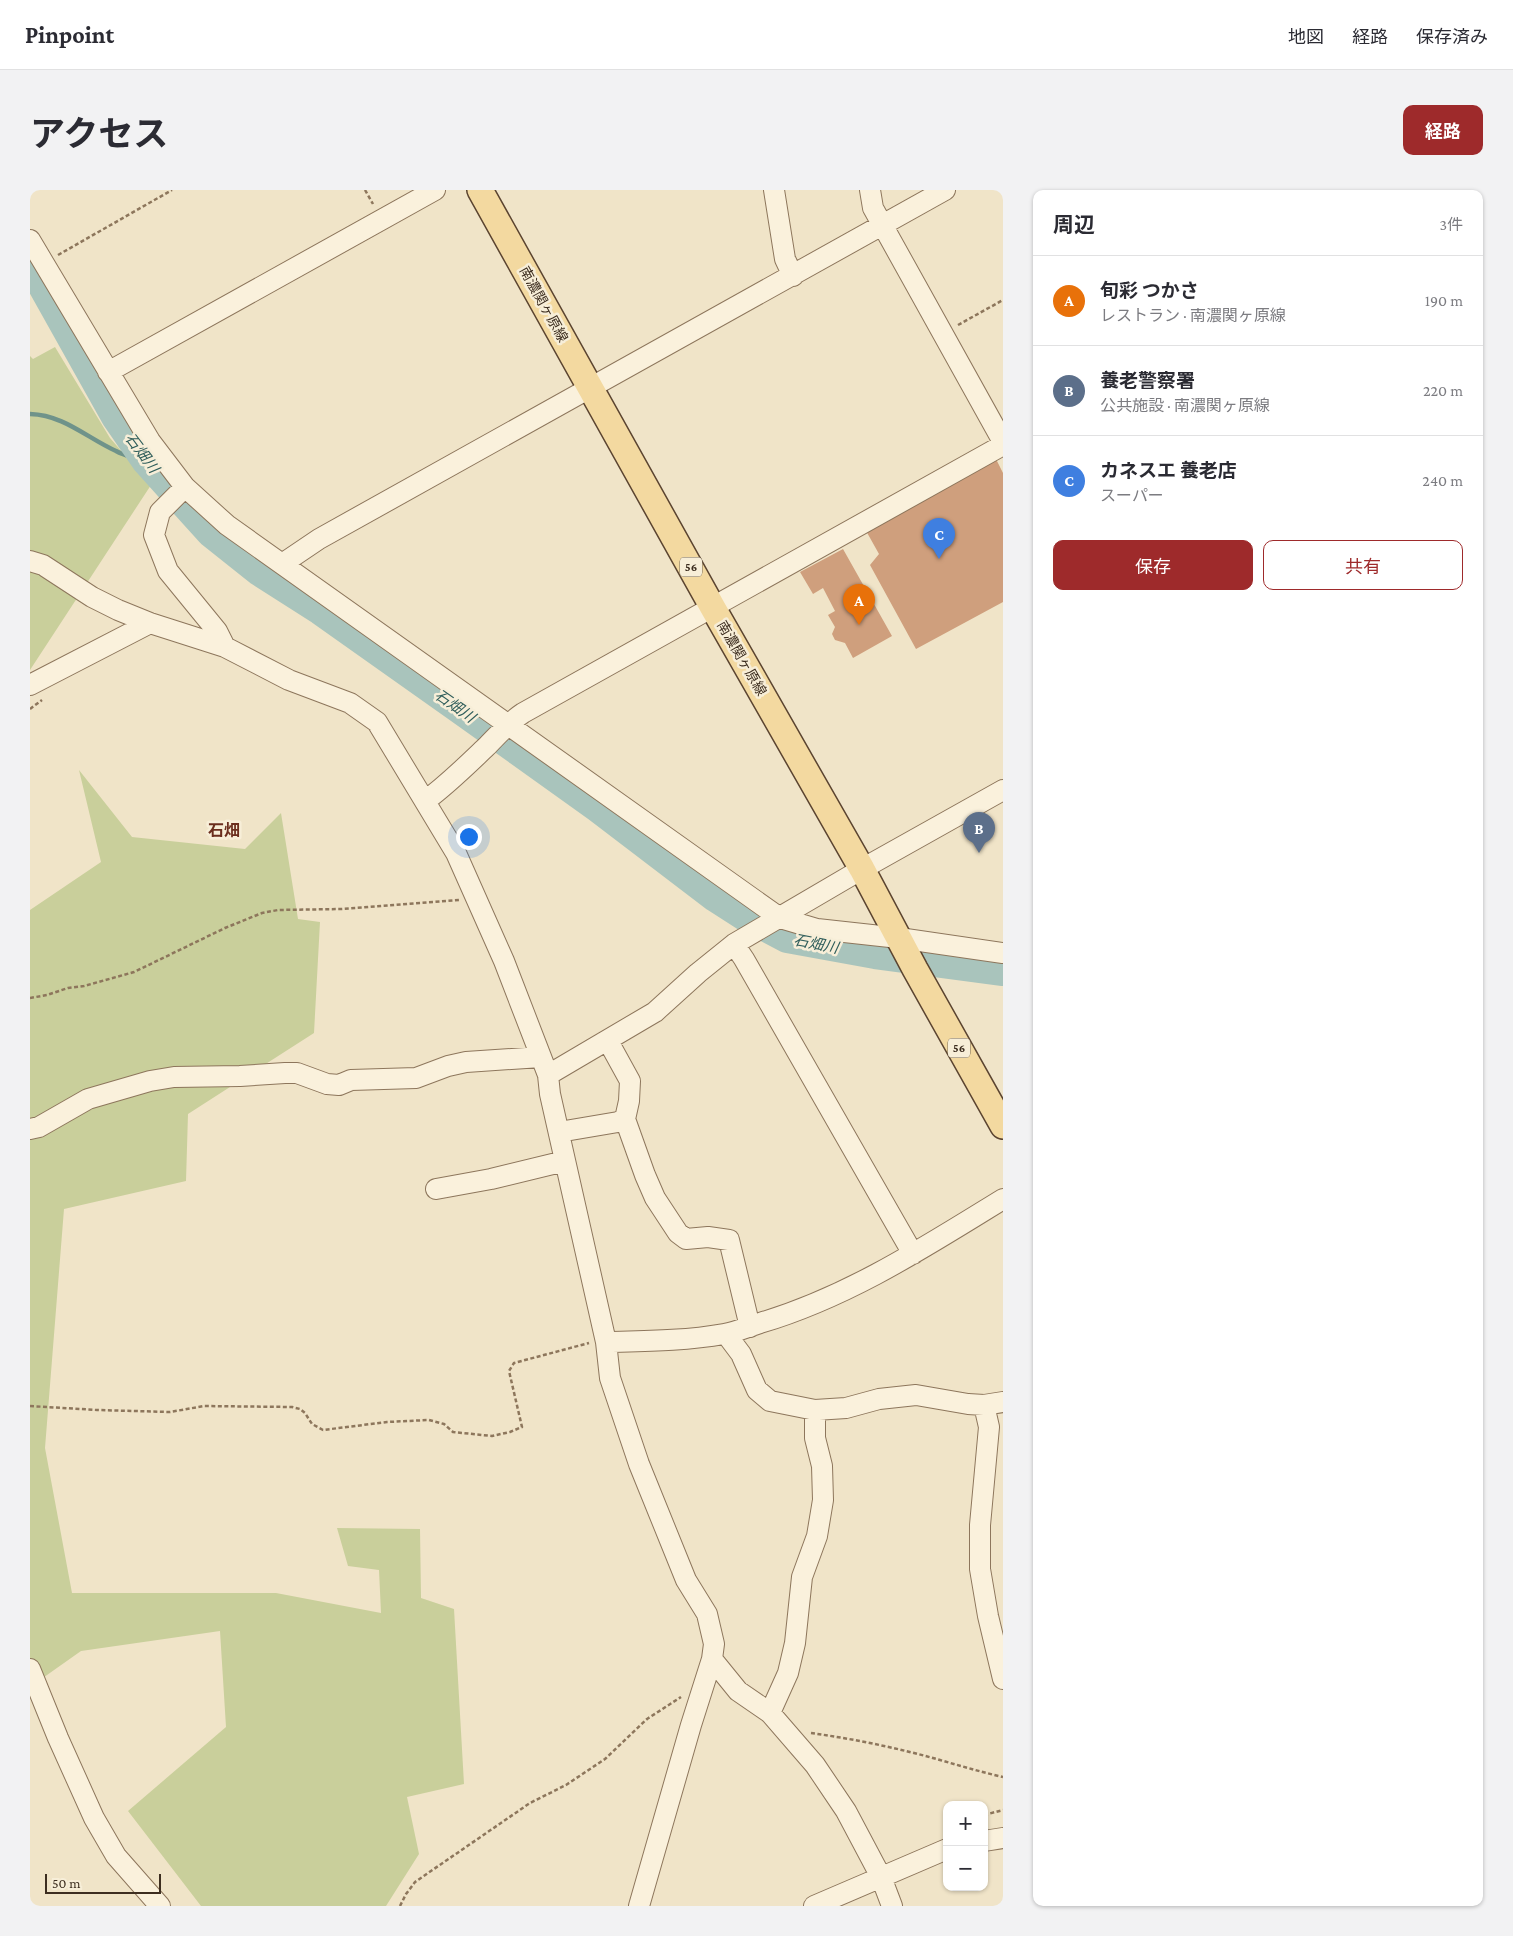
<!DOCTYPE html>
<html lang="ja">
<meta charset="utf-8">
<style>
:root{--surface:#fff;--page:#f2f2f3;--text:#2b2b33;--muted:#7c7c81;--line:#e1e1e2;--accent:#9e2a2b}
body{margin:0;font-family:"Crimson Pro","Noto Sans JP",serif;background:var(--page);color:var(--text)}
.controls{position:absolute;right:15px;bottom:15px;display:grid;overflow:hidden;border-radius:10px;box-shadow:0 1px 4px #0004}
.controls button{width:45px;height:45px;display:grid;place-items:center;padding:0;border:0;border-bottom:1px solid var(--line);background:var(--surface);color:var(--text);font:25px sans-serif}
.scale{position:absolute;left:15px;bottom:12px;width:116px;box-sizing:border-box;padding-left:5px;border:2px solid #3d2e20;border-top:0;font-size:14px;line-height:18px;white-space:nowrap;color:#3d2e20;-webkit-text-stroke:4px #f7eed8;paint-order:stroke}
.you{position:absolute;left:438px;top:646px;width:18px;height:18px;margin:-12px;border:4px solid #fff;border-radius:50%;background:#1a73e8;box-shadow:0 0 0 8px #1a73e833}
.badge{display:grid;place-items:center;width:32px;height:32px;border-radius:50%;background:var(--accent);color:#fff;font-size:16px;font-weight:700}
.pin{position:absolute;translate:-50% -41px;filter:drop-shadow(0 1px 2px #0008)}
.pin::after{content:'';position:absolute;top:26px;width:18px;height:15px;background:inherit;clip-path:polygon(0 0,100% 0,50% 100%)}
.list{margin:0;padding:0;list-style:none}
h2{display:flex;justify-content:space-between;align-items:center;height:65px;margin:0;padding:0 20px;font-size:21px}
h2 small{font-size:16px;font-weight:400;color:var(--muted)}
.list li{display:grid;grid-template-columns:32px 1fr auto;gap:15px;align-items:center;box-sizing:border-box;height:90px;padding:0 20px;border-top:1px solid var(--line)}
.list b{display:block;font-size:19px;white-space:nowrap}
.list p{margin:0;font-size:16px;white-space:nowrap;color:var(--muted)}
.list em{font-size:16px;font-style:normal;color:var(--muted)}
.actions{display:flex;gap:10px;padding:15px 20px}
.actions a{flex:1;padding:11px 0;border:1px solid var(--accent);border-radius:10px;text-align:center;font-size:18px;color:var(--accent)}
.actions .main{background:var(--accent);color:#fff}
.map{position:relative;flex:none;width:973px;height:1716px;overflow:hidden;border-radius:10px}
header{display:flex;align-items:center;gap:30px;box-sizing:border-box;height:70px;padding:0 25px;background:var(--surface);border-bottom:1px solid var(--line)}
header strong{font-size:24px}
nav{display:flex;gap:28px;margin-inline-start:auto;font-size:18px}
.intro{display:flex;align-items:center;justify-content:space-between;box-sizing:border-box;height:120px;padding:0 30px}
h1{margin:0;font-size:35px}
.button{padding:12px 22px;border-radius:10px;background:var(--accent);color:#fff;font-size:18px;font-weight:700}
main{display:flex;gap:30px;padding:0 30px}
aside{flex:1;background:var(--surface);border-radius:10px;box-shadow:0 1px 4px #0004}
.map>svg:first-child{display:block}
</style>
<header>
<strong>Pinpoint</strong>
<nav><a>地図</a><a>経路</a><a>保存済み</a></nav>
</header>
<div class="intro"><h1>アクセス</h1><a class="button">経路</a></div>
<main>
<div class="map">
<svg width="973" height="1716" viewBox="0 0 973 1716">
<rect width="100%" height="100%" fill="#f0e4c8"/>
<!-- green -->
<path fill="#c9cf9b" d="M25 157 80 248 121 295 0 480V166L3 169Z
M49 580 102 647 215 659 251 623 268 729 290 732 284 843 158 924 156 991 34 1019 15 1258 42 1403H246L351 1423 349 1380 318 1376 307 1338 390 1339 391 1408 424 1419 434 1594 377 1607 389 1664 356 1716H171L98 1621 196 1537 190 1441 51 1461 0 1497V720L71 672Z"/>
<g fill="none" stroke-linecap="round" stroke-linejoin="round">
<!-- stream -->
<path stroke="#6f938a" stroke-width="4.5" d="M0 224C34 225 57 248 86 261 95 266 106 268 116 272"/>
<!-- river -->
<path stroke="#a9c4bc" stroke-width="28" d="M0 75 85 227 116 272 180 343 229 382 290 421 427 518 567 618 685 708 713 726 757 749 845 765 973 782"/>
</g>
<!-- building -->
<path fill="#cf9f7d" d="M966 269 973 283V412L886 459 840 375 849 364 835 339Z
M813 359 862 446 823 468 815 453 805 450 802 444 805 437 798 425 805 421 793 398 783 404 770 382Z"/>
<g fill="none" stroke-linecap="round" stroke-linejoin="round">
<defs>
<path id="minor" d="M744 0 755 69 763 86
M840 0 843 18 973 252
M0 50 120 251 155 297 197 335 750 728 787 739 869 748 973 763
M78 182 405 0
M155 297 130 322 124 345 138 381 187 441 195 457
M0 371 13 375 62 407 88 420 120 433 195 457 259 490 320 513 347 532 426 663 474 771 518 885 520 904 576 1152 580 1188 609 1274 656 1390 677 1424 684 1454 682 1469 661 1535 609 1716
M252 374 289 349 915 0
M0 495 120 433
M395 611C417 595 436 576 456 557 468 545 478 533 493 523L973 255
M704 754 714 769 883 1064
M578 851 600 891 599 911 595 929 615 985 625 1008 648 1043 656 1049 678 1047 699 1050 720 1137
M518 885 625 822 668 783 704 754 832 679 973 600
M0 939 9 937 58 909 120 891 144 887 210 886 255 883H267L297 894 309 895 321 890 386 888 418 876 436 872 511 867
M529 942 588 932 595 929
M406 999 461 989 535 971
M696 1144 711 1164 727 1200 740 1211 785 1220 816 1218 849 1209 886 1205 938 1214 954 1215 973 1212
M576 1152C615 1151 655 1151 694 1144 706 1142 718 1137 730 1133 818 1107 895 1057 973 1009
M954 1215 959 1237 950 1335V1379L958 1426 973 1489
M682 1469 708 1501 740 1523 785 1575 816 1621 851 1687 862 1716
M0 1479 28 1548 64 1628 86 1666 130 1716
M740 1523 758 1483 765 1453 772 1387 787 1346 793 1310 792 1276 785 1248V1220
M954 1651 973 1648
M784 1716 917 1659"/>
<path id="major" d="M450 0 683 418 832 679 885 779 973 936"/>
</defs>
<!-- minor casing -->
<use href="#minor" stroke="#8d765c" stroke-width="22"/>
<!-- major casing -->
<use href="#major" stroke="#5b4430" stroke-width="28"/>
<!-- path -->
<path stroke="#8d765c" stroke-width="2.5" stroke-dasharray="4 2.5" stroke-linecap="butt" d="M335 0 343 14
M28 65 142 0
M928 135 973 110
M0 519 12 510
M0 808 17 805 38 798 54 796 104 782 195 738 232 723 248 720 311 719 429 710
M0 1216 67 1220 140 1222 174 1216 262 1217 270 1219 275 1223 282 1234 293 1240 357 1232 399 1230 414 1234 423 1242 462 1246 480 1242 492 1237 479 1181 484 1173 559 1153
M781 1543C824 1549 868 1558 910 1570 931 1576 951 1582 973 1587
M954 1625 973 1620
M370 1716 376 1704 385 1692 500 1613 536 1595 575 1569 617 1529 651 1507"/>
<!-- minor -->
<use href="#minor" stroke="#faf1dc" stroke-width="20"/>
<!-- major -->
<use href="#major" stroke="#f3d9a0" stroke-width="25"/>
</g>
<g text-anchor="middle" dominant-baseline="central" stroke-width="5" stroke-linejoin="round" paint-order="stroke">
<!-- shield labels -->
<g fill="#f7eed8" stroke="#756857" stroke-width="1">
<rect x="650" y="367.5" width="22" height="19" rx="4"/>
<rect x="918" y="848.5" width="22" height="19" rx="4"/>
</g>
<g font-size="12" font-weight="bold" fill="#3d2e20">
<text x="661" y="377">56</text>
<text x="929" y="858">56</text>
</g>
<!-- street labels -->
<g font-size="14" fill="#3d2e20" stroke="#f7eed8">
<text transform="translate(514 114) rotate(61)">南濃関ヶ原線</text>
<text transform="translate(712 468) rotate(60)">南濃関ヶ原線</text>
</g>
<!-- water labels -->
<g font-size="15" font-style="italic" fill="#2f5d5a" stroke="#f7eed8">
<text transform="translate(112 263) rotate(53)">石畑川</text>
<text transform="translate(425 516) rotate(35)">石畑川</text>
<text transform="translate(786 754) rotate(11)">石畑川</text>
</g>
<!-- quarter labels -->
<g font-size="16" font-weight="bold" fill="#6b2e1e" stroke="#f7eed8">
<text x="194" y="640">石畑</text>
</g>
</g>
</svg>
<div class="controls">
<button>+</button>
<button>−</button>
</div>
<div class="scale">50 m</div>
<div class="you"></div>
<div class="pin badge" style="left:829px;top:435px;background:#e8710a">A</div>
<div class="pin badge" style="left:949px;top:663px;background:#5c6f8a">B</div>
<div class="pin badge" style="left:909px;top:369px;background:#3f7fe0">C</div>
</div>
<aside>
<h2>周辺<small>3件</small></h2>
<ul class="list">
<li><span class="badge" style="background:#e8710a">A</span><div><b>旬彩 つかさ</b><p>レストラン · 南濃関ヶ原線</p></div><em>190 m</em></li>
<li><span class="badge" style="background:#5c6f8a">B</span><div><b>養老警察署</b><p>公共施設 · 南濃関ヶ原線</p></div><em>220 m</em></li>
<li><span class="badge" style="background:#3f7fe0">C</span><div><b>カネスエ 養老店</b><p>スーパー</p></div><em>240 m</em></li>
</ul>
<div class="actions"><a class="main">保存</a><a>共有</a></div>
</aside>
</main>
